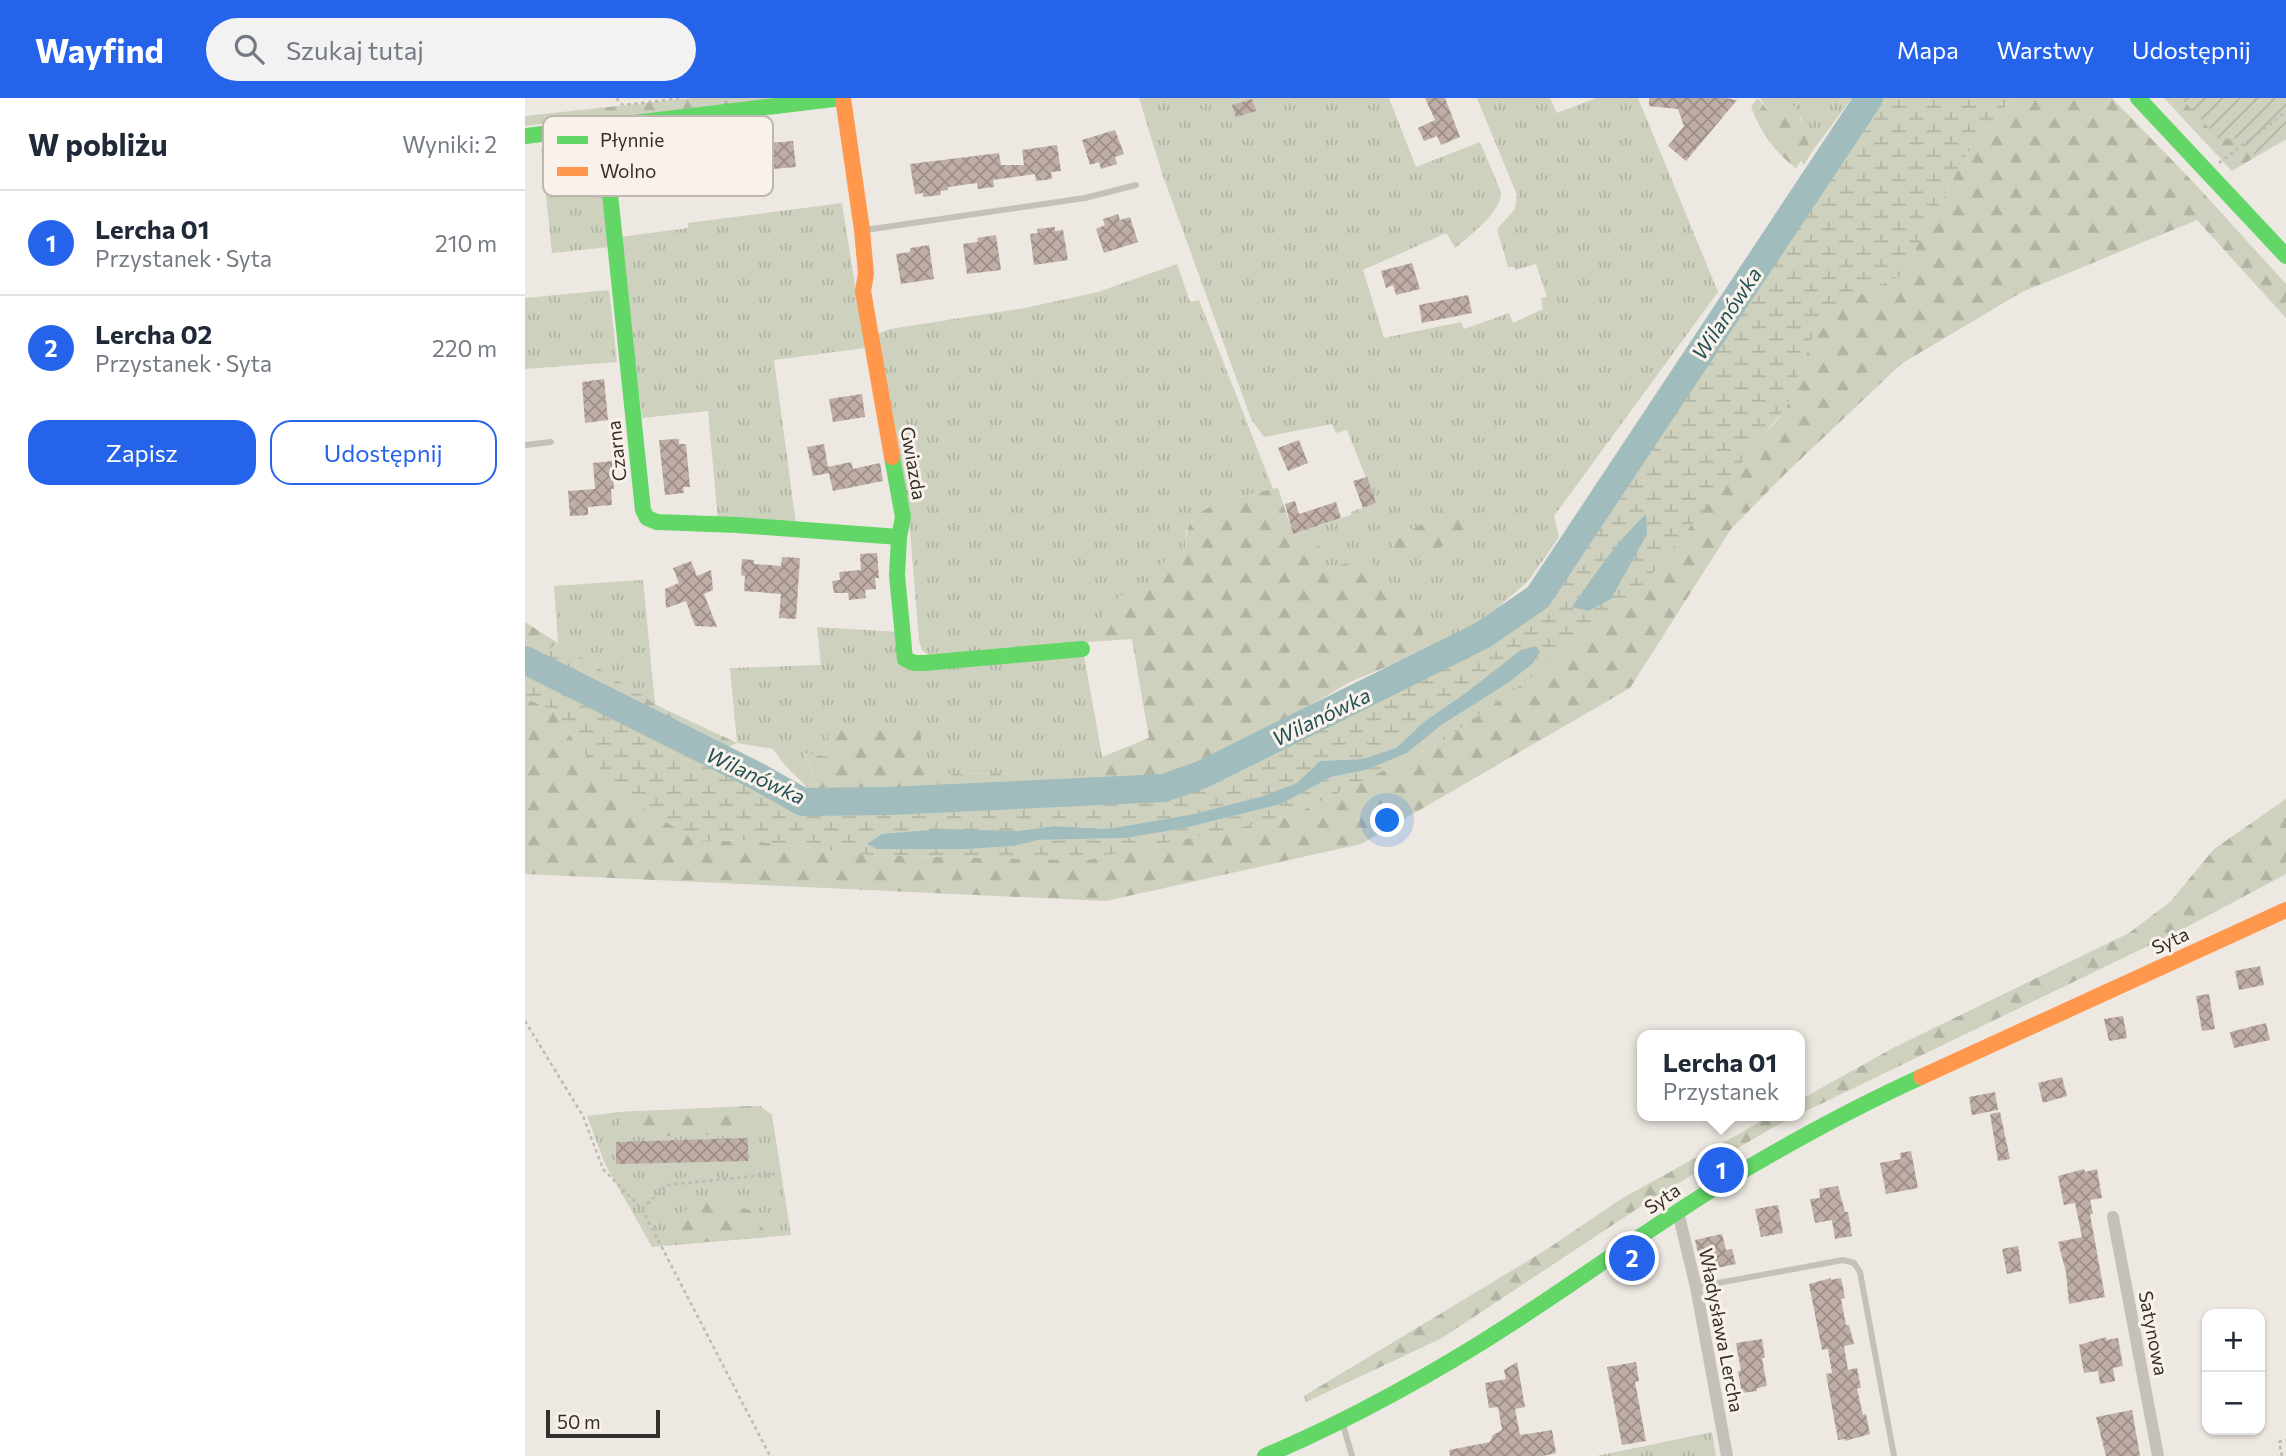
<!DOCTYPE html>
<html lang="pl">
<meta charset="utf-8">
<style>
:root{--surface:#fff;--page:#f2f2f3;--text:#1f2937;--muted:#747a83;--line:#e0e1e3;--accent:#2563eb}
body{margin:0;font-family:Commissioner,sans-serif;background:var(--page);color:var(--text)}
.controls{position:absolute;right:21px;bottom:21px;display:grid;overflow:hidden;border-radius:14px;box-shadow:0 2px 5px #0004}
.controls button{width:63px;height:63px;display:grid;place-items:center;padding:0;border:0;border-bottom:2px solid var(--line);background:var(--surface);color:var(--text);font:35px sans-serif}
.scale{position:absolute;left:21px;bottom:18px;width:114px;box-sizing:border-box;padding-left:7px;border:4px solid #362e2a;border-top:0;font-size:19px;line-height:24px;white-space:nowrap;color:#362e2a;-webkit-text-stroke:5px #f9f2eb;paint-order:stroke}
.you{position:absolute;left:863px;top:723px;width:24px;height:24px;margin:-18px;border:5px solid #fff;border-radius:50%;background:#1a73e8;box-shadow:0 0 0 10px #1a73e833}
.badge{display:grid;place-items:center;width:46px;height:46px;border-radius:50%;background:var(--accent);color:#fff;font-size:23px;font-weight:700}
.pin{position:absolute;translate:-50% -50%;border:4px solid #fff;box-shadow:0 2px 7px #0006}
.popup{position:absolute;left:1112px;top:932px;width:168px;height:91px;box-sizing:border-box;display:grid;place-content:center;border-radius:14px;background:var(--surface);filter:drop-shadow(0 2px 5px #0005);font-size:23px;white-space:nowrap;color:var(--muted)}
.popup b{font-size:26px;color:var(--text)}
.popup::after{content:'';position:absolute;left:50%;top:100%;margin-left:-14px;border:14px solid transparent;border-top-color:var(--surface)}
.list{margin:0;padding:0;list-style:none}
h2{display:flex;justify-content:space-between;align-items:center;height:91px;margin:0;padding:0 28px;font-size:30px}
h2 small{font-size:23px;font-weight:400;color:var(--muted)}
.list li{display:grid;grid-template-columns:46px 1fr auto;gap:21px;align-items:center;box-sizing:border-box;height:105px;padding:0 28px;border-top:2px solid var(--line)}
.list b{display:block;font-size:26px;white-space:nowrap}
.list p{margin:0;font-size:23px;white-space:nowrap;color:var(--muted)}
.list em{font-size:23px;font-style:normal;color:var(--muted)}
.actions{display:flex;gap:14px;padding:21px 28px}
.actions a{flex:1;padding:16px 0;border:2px solid var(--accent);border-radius:21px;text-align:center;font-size:24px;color:var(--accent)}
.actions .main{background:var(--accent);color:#fff}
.icon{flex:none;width:38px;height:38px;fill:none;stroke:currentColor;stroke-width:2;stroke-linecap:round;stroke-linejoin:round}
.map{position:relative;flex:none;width:1761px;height:1358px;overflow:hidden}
header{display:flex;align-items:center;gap:42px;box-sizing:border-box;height:98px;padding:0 35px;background:var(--accent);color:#fff}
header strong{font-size:33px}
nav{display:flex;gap:38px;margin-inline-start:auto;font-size:24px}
.search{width:490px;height:63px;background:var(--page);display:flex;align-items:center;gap:18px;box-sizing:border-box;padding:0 24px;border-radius:38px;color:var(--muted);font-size:26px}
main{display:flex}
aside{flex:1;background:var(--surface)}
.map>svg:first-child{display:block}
</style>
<header>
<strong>Wayfind</strong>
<div class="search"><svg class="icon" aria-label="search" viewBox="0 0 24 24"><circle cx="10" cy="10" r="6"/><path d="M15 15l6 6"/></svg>Szukaj tutaj</div>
<nav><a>Mapa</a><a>Warstwy</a><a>Udostępnij</a></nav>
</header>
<main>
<aside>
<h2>W pobliżu<small>Wyniki: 2</small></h2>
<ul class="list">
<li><span class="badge">1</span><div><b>Lercha 01</b><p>Przystanek · Syta</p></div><em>210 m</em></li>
<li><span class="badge">2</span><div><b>Lercha 02</b><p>Przystanek · Syta</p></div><em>220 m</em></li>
</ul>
<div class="actions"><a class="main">Zapisz</a><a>Udostępnij</a></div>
</aside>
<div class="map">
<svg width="1761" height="1358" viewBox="0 0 1761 1358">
<defs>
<pattern id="grass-tufts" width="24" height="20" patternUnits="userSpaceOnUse" patternTransform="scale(1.75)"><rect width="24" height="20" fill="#cdd1bd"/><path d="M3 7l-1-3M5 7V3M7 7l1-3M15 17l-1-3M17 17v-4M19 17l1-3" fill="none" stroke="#b1b4a3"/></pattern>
<pattern id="forest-firs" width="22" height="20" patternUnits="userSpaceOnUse" patternTransform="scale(1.75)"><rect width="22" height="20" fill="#cdd1bd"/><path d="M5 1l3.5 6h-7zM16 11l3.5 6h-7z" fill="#b1b4a3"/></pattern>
<pattern id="wetland-marsh" width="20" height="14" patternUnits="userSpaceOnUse" patternTransform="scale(1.75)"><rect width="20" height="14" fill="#cdd1bd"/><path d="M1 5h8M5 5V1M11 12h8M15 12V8" fill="none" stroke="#b1b4a3"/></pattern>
<pattern id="garden-furrows" width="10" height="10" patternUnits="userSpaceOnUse" patternTransform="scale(1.75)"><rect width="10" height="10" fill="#cdd1bd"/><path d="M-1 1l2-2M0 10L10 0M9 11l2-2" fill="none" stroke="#b1b4a3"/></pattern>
<pattern id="building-cross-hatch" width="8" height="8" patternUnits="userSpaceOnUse" patternTransform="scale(1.75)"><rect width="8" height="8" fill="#bfaea6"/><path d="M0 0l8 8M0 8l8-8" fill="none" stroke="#9c8e87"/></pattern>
</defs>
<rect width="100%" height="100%" fill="#ede8e2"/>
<!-- grass -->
<path fill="url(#grass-tufts)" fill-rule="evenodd" d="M614 0H864L891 69 955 44 976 94C977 113 944 139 930 150L922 136H919L838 172 859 240 936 224 939 231 984 215 988 225 1018 211 1016 200 1022 199 1011 166 990 172 989 169H983L972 131 990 111 992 97 952 0H1025L1032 15 1071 0H1113L1193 194 1029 418 1034 439 1004 482 952 528 901 552 896 526 803 470 787 430 826 417V414L851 405 822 332 811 335 807 326 739 339 726 321 637 75ZM920 413 946 440 871 458 866 443Z
M1235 0H1327L1286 55 1278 35 1276 20 1246 18Z
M75 44 85 149 27 155 16 50Z
M317 105 340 250 249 262 271 426 193 422 183 313 117 320 95 139 163 130V125Z
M652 166 665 204 674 202 748 391 713 399 661 433 660 452 630 470 629 483C585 500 587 503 564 544L407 560 397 552 394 542 385 432 350 237 365 231 500 210 573 194Z
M84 192 92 264 0 271V200Z
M118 482 130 607 33 545 29 488Z
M292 529 373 534 375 568 559 558 582 686 498 685 499 675 415 676 399 666 303 628 304 659 279 656 292 688 290 697 259 666 248 651 212 645 205 570 296 567Z
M235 1008 247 1017 266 1137 127 1149 80 1066 62 1018 94 1014Z
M1187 1334 1191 1358H1072Z"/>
<!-- forest -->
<path fill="url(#forest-firs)" d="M167 0H265L25 30 24 25 0 28V18Z
M1233 0 1246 17 1264 4 1272 11 1286 55 1279 67 1276 63 1271 70C1251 55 1234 33 1226 8Z
M1487 0H1587L1671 87 1761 186V220L1672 122 1497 194 1376 266 1261 375 1206 431 1105 590 836 746 581 803 0 776V600L31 614 50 645 173 744 222 742 342 757 562 762 764 719 916 644 1003 582 1249 326 1262 308 1293 226 1317 204 1376 178 1442 55Z
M1639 0H1761V41L1707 73Z
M753 390 768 436 787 430 803 470 844 460 896 526 901 552 825 584 743 632 641 680 582 686 577 659 624 640 607 541 564 544C587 503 585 500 629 483L630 470 660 452C661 439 662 424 673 416 692 402 730 395 753 390Z
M938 410 946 424V440L918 448 890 460 871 458 866 443 920 413Z
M0 524 33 545 14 558 0 550Z
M121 600 131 607 212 645 201 650 180 647 115 615Z
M302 628 395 631 399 666 415 676 499 675 498 685 395 695 323 693 305 697H290L292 688 279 655 304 659Z
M1761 701V776L1658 831 1275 1016V1002L1368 950 1604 835 1645 804 1689 751Z
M226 1008 230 1019 229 1035 115 1039 96 1029 94 1014Z
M1246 1018H1271L1247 1030 1133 1097 917 1240 781 1304 779 1298 1021 1152 1096 1101Z
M178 1101 225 1112 244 1139 156 1146 146 1138 143 1123Z"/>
<!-- wetland -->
<path fill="url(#wetland-marsh)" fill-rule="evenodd" d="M1358 0H1487L1442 55 1376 178 1317 204 1293 226 1262 308 1103 506 1003 582 916 644 764 719 562 762 342 757 222 742 173 744 105 702 50 645 31 614 0 600V571L6 574 14 558 33 545 121 600 109 626 279 710 332 713 643 700 960 545 1001 515 1023 494ZM1007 566 986 583 915 628 882 655 841 672 806 679 756 706 660 730 601 740 512 742 489 748 443 751H352L529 728 583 731 669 716 738 698 772 685 795 663 837 661 871 650 900 623 942 594Z"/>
<!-- garden -->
<path fill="url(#garden-furrows)" d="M1656 0H1761V41L1731 58 1713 40 1694 41Z"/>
<!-- water -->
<path fill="#a0bcbc" d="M1121 416 1122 436 1086 501 1063 513 1047 509C1070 476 1092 443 1121 416Z
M1011 548 1015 554 1007 566 986 583 915 628 882 655 841 672 806 679 756 706 660 730 601 740 512 742 489 748 443 751H352L342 746 357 736 418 731 492 733 529 728 583 731 669 716 738 698 772 685 795 663 837 661 871 650 900 623 942 594 996 552Z"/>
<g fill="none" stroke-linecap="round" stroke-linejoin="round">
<!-- river -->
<path stroke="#a0bcbc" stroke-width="28" d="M0 562 226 675 278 704 364 703 639 690 676 677 958 537 1013 499 1344 0"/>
</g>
<!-- building -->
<path fill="url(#building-cross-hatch)" d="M900 0H920L935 39 916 47 912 38 899 43 893 30 910 22Z
M1124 0H1200L1212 2 1161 63 1143 48 1159 28 1153 11 1124 8Z
M727 1 731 13 711 19 707 7Z
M590 32 599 56 590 59 592 66 576 71 574 64 565 67 557 42Z
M268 43 271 69 216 74V79L197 81 196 77 187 79 185 58 198 57V52L245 48V45Z
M532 47 536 73 526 74 527 81 511 83 510 76 468 82 469 89 453 91 452 85 423 89V92L415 93 416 97 398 99V95L390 96 385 66 474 55 476 67H499L497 52Z
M129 64 130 69 144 67 146 83 132 84V88L124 89V91L109 93 106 67Z
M593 116 595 122 605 119 613 144 579 155 571 131 580 127 578 121Z
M530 129V133L538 132 543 162 509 167 505 136 513 135 512 131Z
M471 137 476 172 442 176 438 146 453 144 452 140Z
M404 147 409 181 376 186 371 156 385 154V150Z
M887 165 895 191 871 197 868 187 861 190 856 173Z
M943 197 947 215 897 225 894 207Z
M79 281 83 322 60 325 57 284Z
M337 296 340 319 308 324 304 301Z
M154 341V346H161L165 389H158L159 395 140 397 134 342Z
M774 342 783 365 763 373 753 350Z
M299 346 303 369 326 364 328 371 355 365 358 383 308 393 303 372 304 375 288 378 282 349Z
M87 363 89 391H86L87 407 63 409V417L45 418 43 393 70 391 68 365Z
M842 379 851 405 838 410 828 383Z
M770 403 774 416 811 404 816 420 768 436 760 406Z
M352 455 354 480H350L351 491 340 492 341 500 324 502 323 495H309L307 483 315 482 314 474 336 472 335 456Z
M257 459 275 460 271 521 254 520 256 496 219 493 220 478 216 477 217 461 229 462V466L256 468Z
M166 463 172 478 186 472 188 492 179 496 192 529 170 528 161 503 141 510 140 491 154 485 148 470Z
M1735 868 1739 887 1714 892 1710 873Z
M1684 896 1690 931 1677 933 1671 898Z
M1598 918 1602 940 1584 943 1579 921Z
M1741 925 1745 942 1709 950 1705 934Z
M1537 979 1542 998 1518 1005 1513 985Z
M1470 994 1473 1012 1447 1017 1444 999Z
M1475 1014 1485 1061 1473 1063 1465 1016Z
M223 1040V1063L91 1066V1044Z
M1386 1053 1393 1090 1361 1096 1355 1065 1376 1061 1375 1055Z
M1559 1071 1560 1074 1572 1071 1577 1100 1565 1102 1568 1116H1565L1580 1199 1544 1206 1541 1174 1533 1144 1557 1139 1550 1105 1539 1107 1533 1078Z
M1313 1088 1320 1114H1323L1327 1138 1310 1141 1307 1122 1290 1125 1285 1101 1295 1100 1294 1091Z
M1253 1107 1258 1135 1236 1139 1230 1111Z
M1197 1136 1201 1152 1207 1151 1211 1166 1177 1173 1170 1142Z
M1493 1148 1497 1173 1482 1176 1477 1151Z
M1306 1180V1182L1316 1180 1320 1200 1316 1201 1321 1227H1324L1329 1246 1319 1248 1323 1272 1332 1270 1336 1290H1332L1335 1304 1338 1317 1341 1316 1345 1336 1320 1343V1341L1313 1342 1301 1276 1307 1275 1303 1251 1297 1252 1284 1186Z
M1581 1239V1242L1593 1240 1598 1268 1588 1270 1590 1283 1575 1286 1573 1273 1559 1275 1554 1247Z
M1237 1241 1240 1260H1237L1242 1288 1232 1290V1293L1217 1295 1213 1273H1216L1211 1245Z
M992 1264 1000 1309 990 1311 995 1337 1027 1332 1031 1355 1018 1358H925L924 1352 965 1344 968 1337 977 1332 973 1309 964 1310 960 1285 981 1281 979 1272Z
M1111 1264 1114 1283 1110 1284 1121 1343 1097 1347 1082 1269Z
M1607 1312 1615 1358H1581L1571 1319Z"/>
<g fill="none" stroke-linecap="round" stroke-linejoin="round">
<!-- path -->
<path stroke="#beb9b4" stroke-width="2.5" stroke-dasharray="3.5 3.5" stroke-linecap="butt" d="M92 0 94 5 99 7 157 0
M1694 65 1761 14
M0 923 58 1018 78 1071 117 1111 245 1358
M117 1111 142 1087 250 1076
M1757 1358 1754 1344 1761 1342"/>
<!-- lane -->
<path stroke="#c6c0bb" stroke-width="6" d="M340 132 560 100 611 87
M0 347 26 344
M1171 1189 1318 1162 1329 1165 1335 1174 1369 1358
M817 1323 827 1358"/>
<!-- street -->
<path stroke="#c6c0bb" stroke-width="12" d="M1153 1114 1171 1189 1202 1358
M1588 1119 1633 1358"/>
<!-- fast -->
<path stroke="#63d668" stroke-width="16" d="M1613 0 1761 158
M78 29 118 412 122 420 132 424 212 427 374 439
M0 38 317 0
M367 359 378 419 374 439 372 477 380 561 390 565H399L557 551
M740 1358C823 1323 912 1274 987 1225 1060 1178 1130 1126 1204 1081 1266 1044 1330 1009 1396 979"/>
<!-- slow -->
<path stroke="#ff974d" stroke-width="16" d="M318 0 337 132 341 176 338 193 367 359
M1396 979 1761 812"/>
</g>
<g text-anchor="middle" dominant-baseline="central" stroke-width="6" stroke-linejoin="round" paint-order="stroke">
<!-- street labels -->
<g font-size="19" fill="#362e2a" stroke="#f9f2eb">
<text transform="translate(91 353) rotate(-96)">Czarna</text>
<text transform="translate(389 365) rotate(80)">Gwiazda</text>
<text transform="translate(1645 842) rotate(-25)">Syta</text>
<text transform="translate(1137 1100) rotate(-34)">Syta</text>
<text transform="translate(1197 1232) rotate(79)">Władysława Lercha</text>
<text transform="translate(1629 1235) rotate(79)">Satynowa</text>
</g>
<!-- water labels -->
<g font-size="21" font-style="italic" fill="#225055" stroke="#f9f2eb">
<text transform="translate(1201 215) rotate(-56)">Wilanówka</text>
<text transform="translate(796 618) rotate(-26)">Wilanówka</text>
<text transform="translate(231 677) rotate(25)">Wilanówka</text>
</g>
</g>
<!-- legend -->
<rect x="18" y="18" width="230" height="80" rx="10" fill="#f9f2eb" stroke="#beb7b1" stroke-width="2"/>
<rect x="32" y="38" width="31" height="8" fill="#63d668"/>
<rect x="32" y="69" width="31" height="9" fill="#ff974d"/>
<g font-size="19" fill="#362e2a">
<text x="75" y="49">Płynnie</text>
<text x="75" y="80">Wolno</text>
</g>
</svg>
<div class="controls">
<button>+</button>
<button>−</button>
</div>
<div class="scale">50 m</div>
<div class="you"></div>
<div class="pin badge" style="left:1196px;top:1072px">1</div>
<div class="popup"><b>Lercha 01</b>Przystanek</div>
<div class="pin badge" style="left:1107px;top:1160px">2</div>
</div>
</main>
